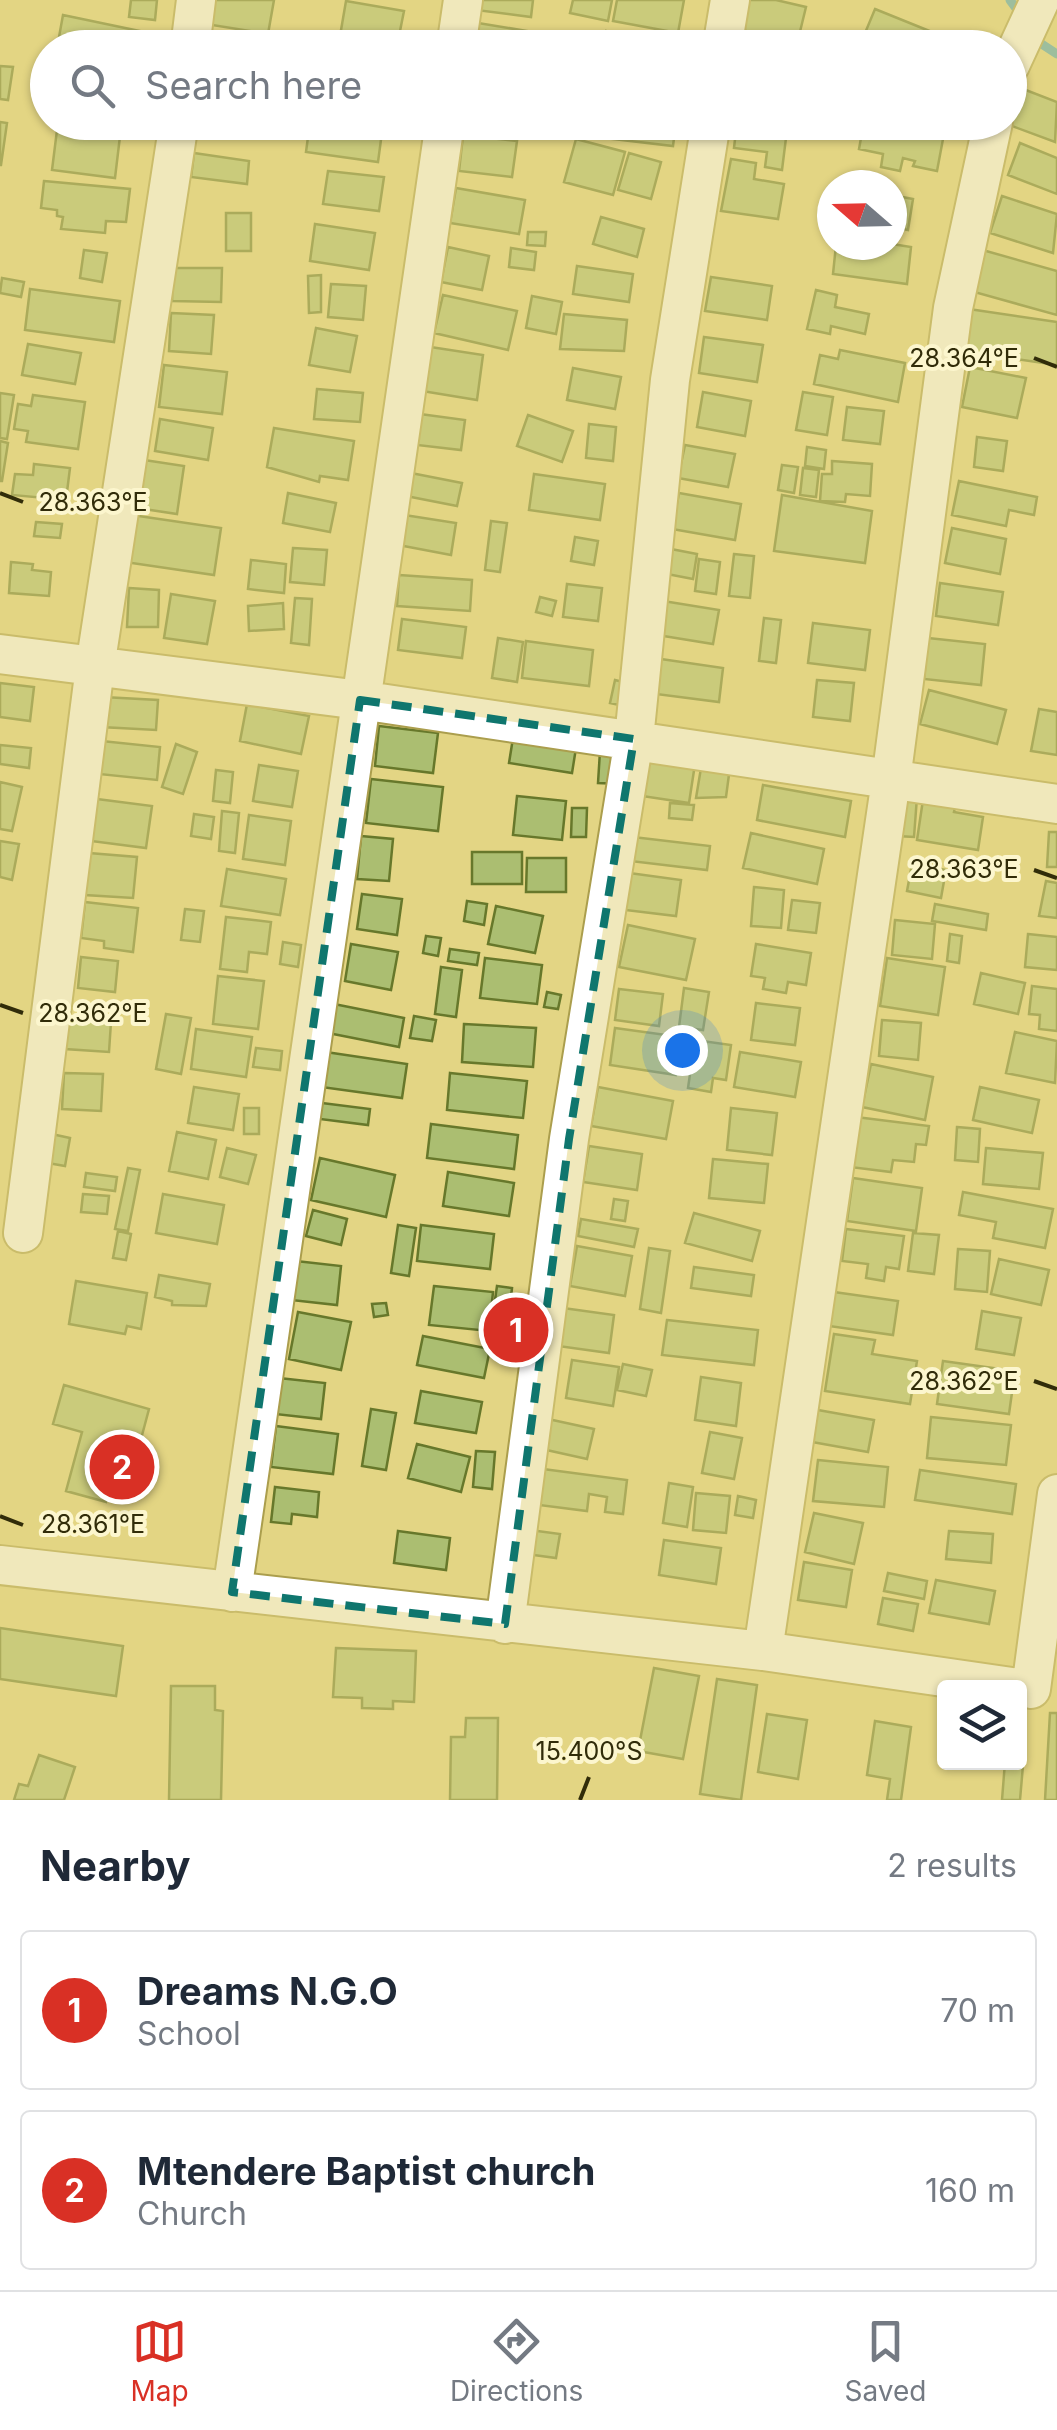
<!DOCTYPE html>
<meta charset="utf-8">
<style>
:root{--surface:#fff;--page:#f6f6f7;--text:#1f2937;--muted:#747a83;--line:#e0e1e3;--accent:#d93025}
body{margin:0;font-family:Inter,sans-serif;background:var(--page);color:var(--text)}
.controls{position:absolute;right:30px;bottom:30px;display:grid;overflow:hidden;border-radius:10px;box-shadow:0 2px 8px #0004}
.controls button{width:90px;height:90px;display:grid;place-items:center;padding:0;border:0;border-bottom:2px solid var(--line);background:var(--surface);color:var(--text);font:50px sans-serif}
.compass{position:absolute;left:817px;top:170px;width:90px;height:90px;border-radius:50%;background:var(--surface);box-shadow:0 2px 8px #0004;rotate:290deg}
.you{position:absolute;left:682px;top:1050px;width:35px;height:35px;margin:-25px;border:8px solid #fff;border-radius:50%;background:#1a73e8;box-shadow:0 0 0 15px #1a73e833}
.badge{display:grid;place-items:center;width:65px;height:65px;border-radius:50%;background:var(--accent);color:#fff;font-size:32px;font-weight:700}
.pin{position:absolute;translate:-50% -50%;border:5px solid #fff;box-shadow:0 2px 10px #0006}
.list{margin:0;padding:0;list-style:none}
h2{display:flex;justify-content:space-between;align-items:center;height:130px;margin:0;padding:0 40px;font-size:42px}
h2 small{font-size:32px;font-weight:400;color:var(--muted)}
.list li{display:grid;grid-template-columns:65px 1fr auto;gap:30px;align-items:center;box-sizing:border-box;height:160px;margin:0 20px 20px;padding:0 20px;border:2px solid var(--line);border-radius:10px}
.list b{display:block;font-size:38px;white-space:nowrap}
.list p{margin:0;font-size:32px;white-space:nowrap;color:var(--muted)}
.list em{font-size:32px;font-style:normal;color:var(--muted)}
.icon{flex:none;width:55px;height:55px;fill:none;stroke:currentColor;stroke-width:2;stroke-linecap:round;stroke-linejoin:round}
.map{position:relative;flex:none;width:1057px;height:1800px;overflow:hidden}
.search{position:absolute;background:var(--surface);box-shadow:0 2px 8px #0004;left:30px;right:30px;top:30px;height:110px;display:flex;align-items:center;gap:25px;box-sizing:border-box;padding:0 35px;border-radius:55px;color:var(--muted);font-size:38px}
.sheet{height:490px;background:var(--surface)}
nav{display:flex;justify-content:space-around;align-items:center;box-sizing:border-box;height:140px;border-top:2px solid var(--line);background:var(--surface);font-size:28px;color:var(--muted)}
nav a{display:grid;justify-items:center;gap:5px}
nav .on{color:var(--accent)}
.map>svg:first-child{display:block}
</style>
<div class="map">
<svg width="1057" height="1800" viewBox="0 0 1057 1800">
<rect width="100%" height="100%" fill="#e3d584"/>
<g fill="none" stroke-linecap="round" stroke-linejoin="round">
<!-- stream -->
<path stroke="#48a2bc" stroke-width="9" d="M1010 0 1018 11
M1034 39 1057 54"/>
</g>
<!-- building -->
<path fill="#abbe71" stroke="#67782b" stroke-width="2.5" d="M131 0H157L155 20 129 17Z
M210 0H274L268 34 206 24Z
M477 0H533L531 17 476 10Z
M573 0H612L608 21 570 13Z
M617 0H684L678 33 613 21Z
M737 0H776L806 7 797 44 730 27Z
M346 1 404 11 397 46 340 36Z
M875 9 932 32 925 48 860 45Z
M63 15 154 34 152 48H57Z
M466 21 527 31 524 48H462Z
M606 31 673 46 672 48H602Z
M212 37 263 45V48H211Z
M0 66 13 67 8 100 0 99Z
M1018 87 1057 102 1055 142 1004 123 1010 122Z
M0 122 7 123 1 165H0Z
M58 122 121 128 115 178 52 170Z
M185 122H242L239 137 212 133 211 138 183 133Z
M310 122 383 125 378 162 306 152Z
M571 122H676L673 146 570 134Z
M737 122H788L782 170 765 167 767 152 734 148Z
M864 122 946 123 937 171 913 166 915 161 903 158 900 171 881 167 883 154 859 149Z
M463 135 517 141 512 177 459 171Z
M576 139 625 152 613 195 564 182Z
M1020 143 1057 158V194L1008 175Z
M194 153 249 161 247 184 191 177Z
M629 153 661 162 651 199 618 190Z
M731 159 756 163 754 179 784 184 778 219 721 211Z
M328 171 384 177 379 211 323 204Z
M44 181 130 189 126 222 106 221 105 233 61 229 63 217 57 216V210L41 208Z
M456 188 525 200 519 234 450 223Z
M892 195 913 199 908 230 892 227Z
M1002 196 1057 214 1053 253 990 233Z
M226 213H251V251H226Z
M601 217 644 229 637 257 593 244Z
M315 224 375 233 369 270 310 261Z
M528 232H546L545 246 527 245Z
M892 244 911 247 907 284 833 274 836 245Z
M448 247 489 256 482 290 441 282Z
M511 248 536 252 534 270 509 267Z
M979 249 1057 271V315L967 290Z
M84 250 107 253 102 282 80 278Z
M577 266 633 274 629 302 573 294Z
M172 268H222L221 302 172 301Z
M321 275V312L309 313 308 276Z
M711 277 772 286 767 320 705 311Z
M2 278 24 282 21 297 0 293Z
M331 284 366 286 363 320 328 317Z
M30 289 120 301 114 342 25 330Z
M816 290 837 295 835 307 869 314 865 334 831 326 830 334 807 329Z
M443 295 517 311 508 350 434 333Z
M532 296 562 302 556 334 526 328Z
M962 308 1057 322V365L955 350Z
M171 313 214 315 211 354 169 351Z
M564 314 627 320 624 351 560 349Z
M316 328 357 336 350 372 309 365Z
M704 337 763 345 757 382 699 373Z
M28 344 81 353 75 384 22 375Z
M424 346 483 355 477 400 416 390Z
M840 350 905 363 898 402 814 384 820 355 838 359Z
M164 365 227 372 222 414 159 407Z
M970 367 1026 378 1017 418 962 407Z
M573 368 621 377 615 409 567 400Z
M317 389 363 393 360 422 314 419Z
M703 392 751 401 745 436 697 427Z
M803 392 833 397 827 435 796 430Z
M0 393 14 395 7 439 0 438Z
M33 395 85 402 78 449 26 442 28 431 14 429 18 404 31 406Z
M847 407 884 411 880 444 843 440Z
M420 414 465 420 461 450 417 445Z
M528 415 573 431 562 462 517 446Z
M160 419 213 428 208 460 155 451Z
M589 424 616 427 613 461 586 458Z
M274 428 354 441 348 480 320 476 319 482 267 467Z
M977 437 1007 441 1003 471 974 467Z
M0 441 8 443 2 481H0Z
M685 445 735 454 728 487 678 478Z
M807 447 826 450 824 469 805 466Z
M131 458 184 466 177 514 124 506Z
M832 461 872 464 870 496 846 494 845 502 820 501 822 474H832Z
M34 464 70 468 66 500 12 495 15 474 33 475Z
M782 465 798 467 794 493 778 490Z
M803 468 819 470 816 497 800 495Z
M411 473 462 483 457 506 406 496Z
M534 474 605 484 600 520 529 510Z
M959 481 1037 497 1034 515 1009 510 1006 526 952 515Z
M288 493 336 503 330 532 283 523Z
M679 493 741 504 735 540 672 529Z
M782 495 872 511 865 563 774 551Z
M125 514 221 528 214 575 118 561Z
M398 514 456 523 451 555 393 544Z
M491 521 507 523 500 572 485 570Z
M36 522 62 524 60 538 34 536Z
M952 528 1006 539 1000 574 945 563Z
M575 537 598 541 594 565 571 561Z
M293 548 327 550 324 585 290 582Z
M671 549 697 554 693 579 667 574Z
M734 554 754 556 750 598 729 596Z
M699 559 720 562 716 594 695 591Z
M251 560 286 564 284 593 248 589Z
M11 562 33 564 32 570 51 572 49 596 9 593Z
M399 575 472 580 470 611 397 606Z
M940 583 1003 592 998 625 936 616Z
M567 584 602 588 598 621 563 617Z
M129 588 159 590 158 627H127Z
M171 594 215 601 207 644 164 638Z
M540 597 556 601 552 616 536 612Z
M295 598 312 599 309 645 291 643Z
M657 600 719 610 713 644 651 634Z
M283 603 284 629 249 631 248 606Z
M764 618 781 620 776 663 759 661Z
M402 619 466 627 462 658 398 650Z
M813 623 870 630 865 670 808 663Z
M498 638 523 642 517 682 492 678Z
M928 638 985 644 981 685 924 679Z
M526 641 593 650 589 686 522 678Z
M661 659 723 668 719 702 656 694Z
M615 680 635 685 629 707 610 703Z
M817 680 854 683 850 721 813 717Z
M0 683 34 687 30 721 0 717Z
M929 690 1006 710 997 744 920 724Z
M103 697 158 700 156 730 101 727Z
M247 704 309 716 301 754 240 741Z
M1039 709 1057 712V755L1031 751Z
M379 726 438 733 433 773 375 766Z
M513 738 576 748 572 773 509 763Z
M92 740 160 747 157 780 89 773Z
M176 744 197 752 183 794 162 787Z
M0 745 31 748 29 768 0 764Z
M600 751H622L621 784 598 783Z
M648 757 695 764 689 803 642 796Z
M702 762 730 767 726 797 696 798Z
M259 765 298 771 292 807 253 801Z
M216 770 233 772 230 803 213 801Z
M371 779 443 787 438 831 366 823Z
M0 782 22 787 12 831 0 829Z
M763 785 851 801 845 837 757 820Z
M924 793 957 798 954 812 983 817 978 850 917 840Z
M900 795 917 797 914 837 897 836Z
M517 796 566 801 562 840 513 835Z
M97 799 152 806 146 848 91 841Z
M670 803 694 805 692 820 669 818Z
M572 808H587L586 837H571Z
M222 811 239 813 235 853 219 851Z
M194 814 214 817 211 839 191 836Z
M249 815 291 821 285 865 243 859Z
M1049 832H1057V867H1047Z
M751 833 824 849 817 884 743 868Z
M361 836 393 839 389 881 357 879Z
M633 837 710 846 707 870 630 861Z
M0 841 19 844 12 880 0 877Z
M472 852H522V884H472Z
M89 853 137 857 133 898 85 895Z
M527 858H566V892H526Z
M912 864 946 870 941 898 907 891Z
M227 869 286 879 280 915 221 906Z
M622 872 681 880 676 916 617 909Z
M1046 881 1057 883V918L1039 916Z
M754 887 784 890 781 928 751 926Z
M362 894 402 899 397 935 357 929Z
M792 900 820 903 816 933 788 930Z
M467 901 487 904 484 925 464 921Z
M85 902 138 908 133 952 104 948V941L81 938Z
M935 904 988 914 986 930 932 921Z
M496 906 543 916 535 953 488 944Z
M185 909 204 911 200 942 181 940Z
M226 917 271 922 267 954 249 952 247 972 220 969Z
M895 920 935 924 932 959 892 955Z
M628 925 695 939 686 980 619 967Z
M950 934 962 936 959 963 947 961Z
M1028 934 1057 937V970L1025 967Z
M426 936 441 938 438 956 423 953Z
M283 942 301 945 298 967 280 964Z
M351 944 398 952 391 990 345 981Z
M756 944 811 953 806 985 788 982 786 993 763 989 765 978 751 976Z
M450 949 479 953 477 965 448 961Z
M81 957 118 961 115 992 78 988Z
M485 958 542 965 537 1004 480 998Z
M887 958 945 967 938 1015 880 1006Z
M441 967 462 970 456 1017 435 1014Z
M981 973 1025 983 1018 1014 974 1004Z
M218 976 264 981 258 1029 213 1024Z
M1032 986 1057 989V1031L1039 1029 1040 1015 1029 1014Z
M684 988 709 992 703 1030 679 1027Z
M619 989 663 994 659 1026 615 1020Z
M547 992 561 995 558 1009 544 1007Z
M329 1003 404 1018 399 1047 323 1032Z
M756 1003 800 1008 795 1045 751 1040Z
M166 1014 191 1018 181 1074 156 1069Z
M414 1016 436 1020 432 1041 410 1038Z
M68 1018 111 1022 109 1052 65 1049Z
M882 1020 921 1023 918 1060 879 1056Z
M464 1024 536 1028 533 1067 462 1062Z
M615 1028 681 1037 676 1075 610 1065Z
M196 1029 252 1037 246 1077 191 1069Z
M1015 1032 1057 1041 1055 1083 1006 1073Z
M695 1040 731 1045 726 1080 713 1078 711 1092 688 1088Z
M256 1048 282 1051 280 1070 253 1067Z
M319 1051 407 1064 402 1098 314 1086Z
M740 1052 801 1062 795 1097 734 1087Z
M871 1064 933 1077 925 1120 862 1107Z
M64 1073 103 1074 101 1111 62 1109Z
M450 1073 527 1081 523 1118 447 1110Z
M194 1087 239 1094 233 1130 188 1123Z
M598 1087 673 1101 666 1139 591 1126Z
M980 1087 1039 1100 1032 1133 973 1120Z
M314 1102 370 1109 368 1125 312 1118Z
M244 1108H259V1134H244Z
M731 1108 777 1113 772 1155 727 1150Z
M856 1117 929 1126 926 1145 916 1144 914 1162 893 1160 891 1172 850 1167Z
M431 1124 518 1135 514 1169 427 1158Z
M957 1127 980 1129 978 1162 955 1160Z
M177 1132 216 1140 208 1179 169 1171Z
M47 1133 70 1138 65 1166 42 1162Z
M589 1146 642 1154 637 1190 583 1182Z
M227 1148 256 1155 248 1184 220 1177Z
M986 1148 1043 1153 1039 1189 983 1184Z
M320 1158 395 1175 386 1217 311 1200Z
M713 1159 768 1164 764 1203 709 1198Z
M128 1168 140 1170 128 1231 115 1229Z
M448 1172 514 1183 509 1216 443 1206Z
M86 1173 117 1177 115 1191 84 1187Z
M853 1178 922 1188 916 1231 847 1221Z
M963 1192 1053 1209 1045 1248 993 1238 996 1222 959 1215Z
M83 1194 109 1196 107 1214 81 1212Z
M163 1194 224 1205 217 1244 156 1233Z
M614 1199 628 1201 625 1221 611 1219Z
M313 1210 347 1219 341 1245 306 1236Z
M694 1213 760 1231 752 1261 685 1243Z
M581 1219 638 1229 634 1247 578 1236Z
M398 1225 416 1228 409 1276 391 1273Z
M421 1225 494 1234 490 1269 417 1261Z
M846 1229 904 1236 899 1269 886 1267 884 1281 866 1278 868 1264 842 1261Z
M118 1231 131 1234 126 1260 113 1258Z
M913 1233 939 1235 934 1274 908 1271Z
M577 1246 632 1256 625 1296 570 1286Z
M649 1248 670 1251 661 1313 640 1309Z
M958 1249 990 1251 987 1292 955 1289Z
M999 1259 1049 1270 1041 1305 991 1294Z
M287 1260 341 1266 337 1305 282 1299Z
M694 1267 754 1275 751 1296 691 1288Z
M159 1275 210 1284 206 1306 172 1305V1301L155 1297Z
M76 1281 147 1293 141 1329 127 1326 125 1334 69 1324Z
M434 1286 493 1292 489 1331 429 1325Z
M497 1286 512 1288 509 1316 493 1314Z
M834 1292 898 1301 893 1335 829 1326Z
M386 1303 388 1315 374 1317 372 1304Z
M563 1308 614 1315 609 1353 558 1346Z
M982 1311 1021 1318 1014 1355 976 1349Z
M298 1312 351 1322 341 1370 289 1359Z
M667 1320 758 1330 754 1365 662 1355Z
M834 1334 875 1340 872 1354 917 1361 910 1404 825 1391Z
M423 1336 490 1349 484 1378 417 1365Z
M572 1360 619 1367 613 1406 566 1398Z
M943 1361 1015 1371 1009 1414 937 1404Z
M623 1364 652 1370 646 1396 617 1390Z
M701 1377 741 1383 736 1426 695 1420Z
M279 1378 325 1383 321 1419 275 1414Z
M64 1385 149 1409 141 1439 124 1434 106 1502 66 1491 82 1432 53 1424Z
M421 1391 482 1402 476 1433 415 1423Z
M371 1409 396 1413 386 1470 362 1466Z
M818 1410 874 1420 868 1452 812 1442Z
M931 1417 1011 1425 1006 1465 927 1458Z
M548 1419 594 1429 587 1459 542 1449Z
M276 1426 338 1434 333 1474 271 1467Z
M710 1432 742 1438 734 1479 702 1473Z
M417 1444 470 1457 461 1492 408 1478Z
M476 1451 495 1452 492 1489 473 1487Z
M818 1460 888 1467 884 1507 813 1501Z
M543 1469 627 1480 623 1514 605 1512 607 1497 589 1494 587 1511 539 1505Z
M920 1470 1016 1484 1012 1514 915 1500Z
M669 1483 693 1487 687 1527 663 1523Z
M275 1487 319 1492 317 1517 292 1514 291 1524 271 1522Z
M696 1493 730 1496 726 1533 693 1530Z
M738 1496 756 1500 753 1518 735 1515Z
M814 1513 863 1523 854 1564 805 1552Z
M530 1530 560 1534 556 1558 526 1554Z
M398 1531 450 1538 446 1570 394 1563Z
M949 1531 993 1534 991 1563 946 1559Z
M664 1540 721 1548 716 1584 659 1575Z
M804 1562 852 1570 846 1607 798 1600Z
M888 1573 927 1581 924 1599 884 1591Z
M936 1580 995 1591 989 1624 929 1613Z
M883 1598 918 1604 913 1631 878 1624Z
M0 1628 123 1646 116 1696 0 1679Z
M336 1648 416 1651 414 1702 393 1701V1709L362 1708V1698L333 1697Z
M654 1668 699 1676 683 1759 638 1751Z
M717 1679 757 1685 741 1800 700 1794Z
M171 1686H215V1710L223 1711 221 1800H169Z
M1050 1713H1057V1800H1045Z
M767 1714 807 1720 798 1779 758 1772Z
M466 1718H498L497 1800H450L451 1737H465Z
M875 1721 911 1727 901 1800H887L890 1779 867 1775Z
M1020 1753 1024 1754 1020 1800H1002L1005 1762H1020Z
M39 1755 75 1767 64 1800H14L19 1784 28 1786Z"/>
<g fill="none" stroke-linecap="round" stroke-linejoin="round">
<defs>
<path id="minor" d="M190 48 196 0
M456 48 463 0
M722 48 730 0
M1010 65 1040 0
M0 654 360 700 1057 804
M23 1233 95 667 179 122
M0 1565 763 1651 1019 1688
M232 1592 445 122
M505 1624 569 1139 634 739 670 380 711 122
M763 1651 891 780 953 308 993 122
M1031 1689 1057 1494"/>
</defs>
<!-- minor casing -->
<use href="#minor" stroke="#ab9e4d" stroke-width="42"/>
<!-- minor -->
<use href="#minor" stroke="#fff" stroke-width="38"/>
</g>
<!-- marked area -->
<path d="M0 0H1057V1800H0ZM360 700 634 739 569 1139 505 1624 232 1592Z" fill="#e3d584" fill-opacity=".55" fill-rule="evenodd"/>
<path fill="none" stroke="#0f766e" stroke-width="8" stroke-dasharray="20 12" stroke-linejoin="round" d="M360 700 634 739 569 1139 505 1624 232 1592Z"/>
<!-- ticks -->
<path fill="none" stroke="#312c09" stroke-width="4" d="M1034 358 1057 367M0 493 23 502M1034 870 1057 878M0 1005 23 1013M1034 1381 1057 1389M0 1516 23 1525M580 1800 589 1777"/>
<g font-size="25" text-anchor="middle" fill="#312c09" stroke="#fcf6ce" stroke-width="8" stroke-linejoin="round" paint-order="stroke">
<text x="964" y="367">28.364°E</text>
<text x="93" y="511">28.363°E</text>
<text x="964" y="878">28.363°E</text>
<text x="93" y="1022">28.362°E</text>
<text x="964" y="1390">28.362°E</text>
<text x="93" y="1533">28.361°E</text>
<text x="589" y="1760">15.400°S</text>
</g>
</svg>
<div class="controls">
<button><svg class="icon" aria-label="layers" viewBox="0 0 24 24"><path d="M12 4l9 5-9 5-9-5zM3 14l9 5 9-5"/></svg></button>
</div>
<svg class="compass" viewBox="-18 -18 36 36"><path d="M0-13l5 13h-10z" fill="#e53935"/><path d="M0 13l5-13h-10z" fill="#747a83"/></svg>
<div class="you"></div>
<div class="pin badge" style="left:516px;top:1330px">1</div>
<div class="pin badge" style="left:122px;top:1467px">2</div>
<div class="search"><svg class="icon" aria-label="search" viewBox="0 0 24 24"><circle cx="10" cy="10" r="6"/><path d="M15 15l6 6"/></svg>Search here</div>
</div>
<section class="sheet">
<h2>Nearby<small>2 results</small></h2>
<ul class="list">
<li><span class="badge">1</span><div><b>Dreams N.G.O</b><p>School</p></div><em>70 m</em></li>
<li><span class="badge">2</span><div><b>Mtendere Baptist church</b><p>Church</p></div><em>160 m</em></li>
</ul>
</section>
<nav>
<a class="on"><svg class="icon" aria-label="map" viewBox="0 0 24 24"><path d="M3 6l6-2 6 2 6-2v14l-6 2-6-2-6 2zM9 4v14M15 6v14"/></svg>Map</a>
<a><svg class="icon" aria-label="directions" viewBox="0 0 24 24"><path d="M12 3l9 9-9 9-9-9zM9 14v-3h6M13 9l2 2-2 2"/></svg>Directions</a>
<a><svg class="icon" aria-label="saved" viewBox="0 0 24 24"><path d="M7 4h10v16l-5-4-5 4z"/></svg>Saved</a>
</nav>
